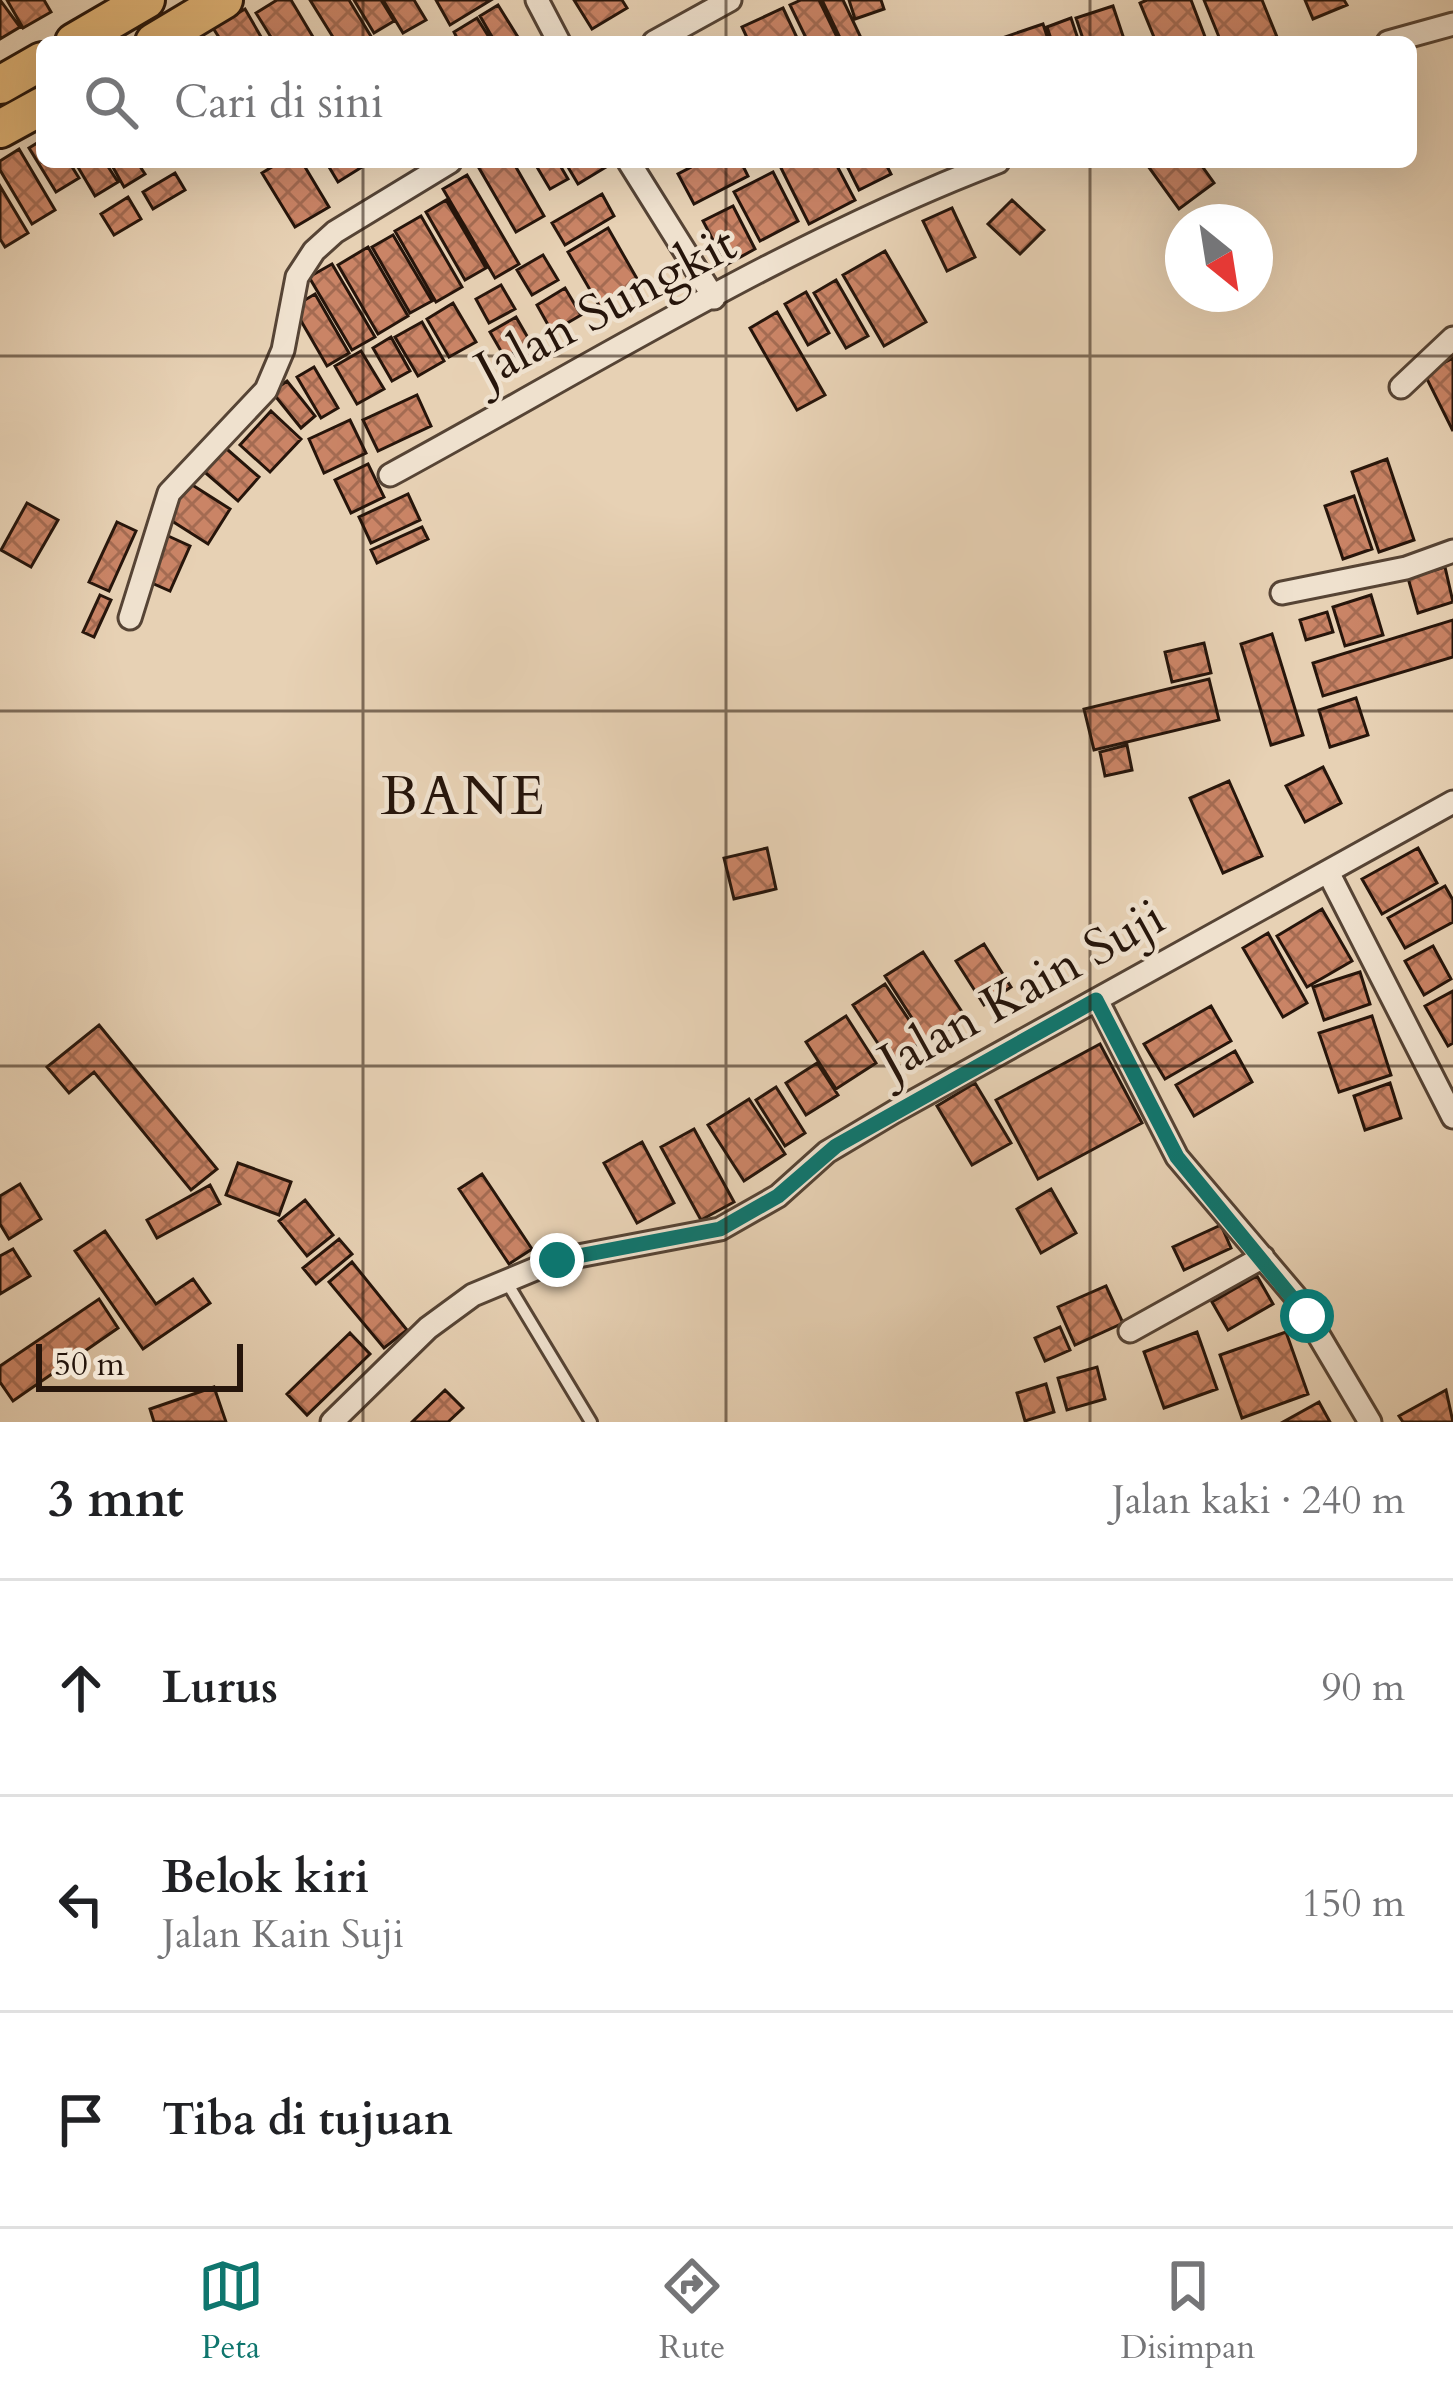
<!DOCTYPE html>
<html lang="id">
<meta charset="utf-8">
<style>
:root{--surface:#fff;--page:#f2f2f2;--text:#202124;--muted:#757577;--line:#e0e0e0;--accent:#0f766e}
body{margin:0;font-family:Cardo,serif;background:var(--page);color:var(--text)}
.compass{position:absolute;left:1165px;top:204px;width:108px;height:108px;border-radius:50%;background:var(--surface);box-shadow:0 12px 48px #0002;rotate:150deg}
.scale{position:absolute;left:36px;bottom:30px;width:207px;box-sizing:border-box;padding-left:12px;border:6px solid #26150b;border-top:0;font-size:33px;line-height:42px;white-space:nowrap;color:#26150b;-webkit-text-stroke:9px #efe1ce;paint-order:stroke}
.stop{position:absolute;width:36px;height:36px;margin:-27px;border:9px solid #0f766e;border-radius:50%;background:#fff}
.stop.end{background:#0f766e;border-color:#fff;box-shadow:0 3px 12px #0008}
.list{margin:0;padding:0;list-style:none}
h2{display:flex;justify-content:space-between;align-items:center;height:156px;margin:0;padding:0 48px;font-size:51px}
h2 small{font-size:39px;font-weight:400;color:var(--muted)}
.list li{display:grid;grid-template-columns:78px 1fr auto;gap:36px;align-items:center;box-sizing:border-box;height:216px;padding:0 48px;border-top:3px solid var(--line)}
.list b{display:block;font-size:45px;white-space:nowrap}
.list p{margin:0;font-size:39px;white-space:nowrap;color:var(--muted)}
.list em{font-size:39px;font-style:normal;color:var(--muted)}
.icon{flex:none;width:66px;height:66px;fill:none;stroke:currentColor;stroke-width:2;stroke-linecap:round;stroke-linejoin:round}
.map{position:relative;flex:none;width:1453px;height:1422px;overflow:hidden}
.search{position:absolute;background:var(--surface);box-shadow:0 12px 48px #0002;left:36px;right:36px;top:36px;height:132px;display:flex;align-items:center;gap:30px;box-sizing:border-box;padding:0 42px;border-radius:18px;color:var(--muted);font-size:45px}
.sheet{height:804px;background:var(--surface)}
nav{display:flex;justify-content:space-around;align-items:center;box-sizing:border-box;height:168px;border-top:3px solid var(--line);background:var(--surface);font-size:33px;color:var(--muted)}
nav a{display:grid;justify-items:center;gap:6px}
nav .on{color:var(--accent)}
.map>svg:first-child{display:block}
</style>
<div class="map">
<svg width="1453" height="1422" viewBox="0 0 1453 1422">
<defs>
<pattern id="building-cross-hatch" width="8" height="8" patternUnits="userSpaceOnUse" patternTransform="scale(3)"><rect width="8" height="8" fill="#ca8466"/><path d="M0 0l8 8M0 8l8-8" fill="none" stroke="#a46b52"/></pattern>
</defs>
<rect width="100%" height="100%" fill="#e7d1b4"/>
<filter id="stains"><feTurbulence type="fractalNoise" baseFrequency=".00167" numOctaves="4"/><feColorMatrix values="0 0 0 0 .2 0 0 0 0 .09 0 0 0 0 .02 0 0 0 .5 -.17"/></filter>
<radialGradient id="worn" r=".72"><stop offset=".6" stop-color="#630" stop-opacity="0"/><stop offset="1" stop-color="#630" stop-opacity=".3"/></radialGradient>
<!-- building -->
<path fill="url(#building-cross-hatch)" stroke="#26150b" stroke-width="3" d="M0 0 20 27 0 39Z
M7 0H44L51 12 23 28Z
M277 0H291L316 42H274L256 13Z
M310 0H349L372 38 336 42Z
M354 0H381L394 21 374 33Z
M383 0H414L426 20 403 33Z
M436 0H491L450 25Z
M574 0H622L627 8 592 29Z
M801 0H819L837 37 808 42 790 5Z
M822 0H843L862 40 842 42Z
M849 0H881L884 9 855 19Z
M1147 0H1191L1207 42H1156L1140 3Z
M1204 0H1262L1277 37 1221 42Z
M1305 0H1344L1347 5 1313 19Z
M498 5 521 42H495L480 16Z
M1113 6 1125 42H1084L1076 18Z
M783 8 799 42H749L742 27Z
M245 9 264 42H222L213 28Z
M477 18 492 42H459L454 32Z
M1071 18 1079 42H1052L1047 27Z
M1043 24 1049 42H997L996 40Z
M42 140V162H69L79 178 56 192 29 148Z
M19 149 55 210 32 224 0 170V161Z
M75 162H105L118 182 95 196Z
M110 162H137L145 174 124 187Z
M280 162H302L329 207 295 227 262 173Z
M326 162H370L338 182Z
M490 162H513L544 216 516 232 479 168Z
M534 162H558L568 179 550 189Z
M565 162H603L606 167 578 184Z
M701 162H741L748 176 694 204 678 174Z
M778 162H835L855 200 809 224Z
M845 162H885L891 174 859 190Z
M1145 162H1199L1214 183 1179 209Z
M773 172 798 221 760 241 734 192Z
M175 173 185 190 153 209 143 192Z
M467 175 519 264 495 278 443 189Z
M0 186 28 233 5 247 0 239Z
M602 194 614 216 565 245 552 223Z
M128 197 141 219 114 235 101 214Z
M446 200 486 268 465 280 426 212Z
M1012 200 1044 230 1020 254 988 224Z
M733 206 755 249 726 265 703 221Z
M952 208 975 257 947 271 923 221Z
M421 216 462 287 436 302 395 231Z
M608 228 640 284 600 307 568 252Z
M393 235 432 301 410 313 372 247Z
M368 247 408 316 378 334 338 265Z
M885 251 926 322 884 346 843 275Z
M543 255 558 280 532 295 517 270Z
M332 264 375 337 352 350 309 277Z
M836 280 868 336 846 348 814 293Z
M501 285 515 309 489 323 476 299Z
M565 288 581 315 552 332 537 305Z
M806 292 829 333 808 345 785 304Z
M315 294 349 353 327 366 293 307Z
M453 303 476 342 449 357 427 319Z
M777 312 825 395 797 410 750 328Z
M516 317 531 343 505 358 490 332Z
M422 322 444 361 418 376 395 337Z
M391 337 410 371 392 381 373 348Z
M361 351 384 389 357 404 335 366Z
M1453 358V431L1424 373Z
M314 367 338 408 321 418 297 377Z
M287 381 315 416 301 428 272 392Z
M417 395 431 426 378 451 363 420Z
M271 411 301 439 270 472 240 445Z
M350 420 366 453 324 473 309 439Z
M221 444 259 477 238 501 200 468Z
M1387 459 1414 540 1379 552 1352 472Z
M368 464 384 497 351 513 335 480Z
M183 479 230 509 208 544 161 514Z
M408 494 420 520 371 543 359 517Z
M1354 496 1372 549 1343 559 1325 506Z
M27 503 58 520 31 567 1 550Z
M117 522 136 531 109 591 89 582Z
M422 527 428 539 377 563 371 550Z
M166 535 190 546 170 591 145 580Z
M1445 567 1453 602 1418 613 1408 578Z
M100 595 111 600 94 637 83 632Z
M1371 595 1383 635 1345 646 1333 607Z
M1327 612 1333 632 1306 640 1300 620Z
M1453 620V657L1323 696 1313 663Z
M1272 634 1303 735 1271 745 1241 644Z
M1204 643 1211 673 1172 682 1165 652Z
M1209 679 1219 720 1094 750 1084 709Z
M1356 698 1368 735 1330 747 1319 710Z
M1127 745 1132 770 1105 776 1100 752Z
M1323 767 1341 803 1305 822 1286 786Z
M1229 781 1262 856 1223 873 1190 798Z
M767 848 776 889 734 899 724 858Z
M1418 848 1437 883 1382 914 1362 879Z
M1445 886 1453 900V922L1405 948 1388 918Z
M1322 909 1352 961 1307 987 1277 936Z
M1268 933 1307 1003 1283 1017 1243 948Z
M984 944 1011 987 984 1005 956 961Z
M1433 946 1451 979 1424 995 1405 961Z
M923 952 966 1018 928 1043 885 976Z
M1360 972 1370 1004 1324 1020 1313 987Z
M885 984 923 1041 890 1062 853 1005Z
M1453 991V1043L1448 1046 1425 1006Z
M1211 1006 1231 1041 1165 1079 1144 1044Z
M846 1016 876 1063 836 1089 806 1042Z
M1372 1016 1391 1075 1339 1092 1319 1033Z
M99 1025 217 1169 191 1190 94 1072 69 1093 47 1067Z
M1100 1044 1142 1123 1038 1179 996 1100Z
M1235 1051 1252 1082 1194 1116 1176 1085Z
M817 1063 838 1095 806 1115 786 1083Z
M975 1083 1011 1143 972 1165 937 1106Z
M1390 1083 1401 1118 1365 1130 1354 1096Z
M776 1087 805 1133 785 1146 756 1100Z
M749 1099 785 1154 744 1181 708 1125Z
M694 1129 734 1202 701 1220 661 1147Z
M642 1142 674 1203 637 1223 604 1163Z
M238 1163 291 1182 279 1215 226 1195Z
M482 1174 532 1249 509 1264 459 1189Z
M20 1184 41 1219 9 1239 0 1224V1196Z
M210 1185 220 1204 157 1238 147 1220Z
M1051 1189 1076 1233 1041 1253 1017 1209Z
M305 1200 333 1235 307 1256 279 1221Z
M1221 1225 1231 1248 1184 1270 1173 1247Z
M105 1231 156 1304 193 1279 210 1303 143 1349 75 1251Z
M339 1239 352 1254 316 1284 303 1268Z
M13 1249 30 1276 0 1294V1256Z
M352 1262 407 1330 384 1348 329 1282Z
M1257 1276 1273 1304 1228 1330 1212 1302Z
M1106 1286 1123 1323 1075 1345 1058 1307Z
M99 1299 118 1328 13 1401 0 1382V1366Z
M1060 1327 1070 1350 1045 1361 1035 1338Z
M1197 1332 1217 1389 1164 1408 1144 1352Z
M1286 1332 1308 1394 1242 1418 1220 1355Z
M350 1333 370 1354 307 1415 287 1394Z
M1097 1367 1105 1399 1067 1410 1058 1378Z
M1046 1384 1054 1412 1025 1421 1017 1393Z
M214 1387 226 1422H154L150 1409Z
M445 1390 463 1408 448 1422H412Z
M1446 1390 1453 1422H1403L1399 1416Z
M1319 1402 1330 1422H1283Z"/>
<g fill="none" stroke-linecap="round" stroke-linejoin="round">
<defs>
<path id="service" d="M506 1281 591 1422"/>
<path id="minor" d="M537 0 559 42
M654 42 730 0
M1388 42 1453 24
M629 162 714 298
M1401 387 1453 338
M390 475C589 367 786 243 998 162
M1282 593 1406 568 1453 551
M130 618 169 493 266 390 283 350 297 277 314 251 335 232 450 162
M1329 874 1453 1117
M1097 1000 1177 1157 1296 1297 1370 1422
M1130 1331 1263 1257
M332 1422 428 1328 473 1295 557 1260 720 1229 778 1196 827 1152 894 1112 1453 802"/>
<path id="trunk" d="M74 42 146 0
M154 42 224 0
M0 85 42 61
M0 129 42 106"/>
</defs>
<!-- service casing -->
<use href="#service" stroke="#564435" stroke-width="16"/>
<!-- minor casing -->
<use href="#minor" stroke="#564435" stroke-width="27"/>
<!-- trunk casing -->
<use href="#trunk" stroke="#26150b" stroke-width="42"/>
<!-- service -->
<use href="#service" stroke="#efe1ce" stroke-width="10"/>
<!-- minor -->
<use href="#minor" stroke="#efe1ce" stroke-width="21"/>
<!-- trunk -->
<use href="#trunk" stroke="#e4b87a" stroke-width="36"/>
</g>
<g fill="none" stroke-linecap="round" stroke-linejoin="round">
<!-- route -->
<path stroke="#0f766e" stroke-width="15" d="M557 1260 720 1229 778 1196 836 1146 1096 1000 1177 1157 1307 1316"/>
</g>
<!-- grid -->
<path fill="none" stroke="#26150b" stroke-width="3" stroke-opacity="0.55" d="M363 0V42M726 0V42M1090 0V42M363 162V1422M726 162V1422M1090 162V1422M0 356H1453M0 711H1453M0 1066H1453"/>
<g text-anchor="middle" dominant-baseline="central" stroke-width="9" stroke-linejoin="round" paint-order="stroke">
<!-- street labels -->
<g font-size="51" fill="#26150b" stroke="#efe1ce">
<text transform="translate(606 307) rotate(-28)">Jalan Sungkit</text>
<text transform="translate(1022 990) rotate(-29)">Jalan Kain Suji</text>
</g>
<!-- neighbourhood labels -->
<g font-size="54" letter-spacing="3" fill="#26150b" stroke="#efe1ce">
<text x="464" y="797">BANE</text>
</g>
</g>
<rect width="100%" height="100%" filter="url(#stains)"/>
<rect width="100%" height="100%" fill="url(#worn)"/>
</svg>
<svg class="compass" viewBox="-18 -18 36 36"><path d="M0-13l5 13h-10z" fill="#e53935"/><path d="M0 13l5-13h-10z" fill="#757577"/></svg>
<div class="scale">50 m</div>
<div class="stop" style="left:1307px;top:1316px"></div>
<div class="stop end" style="left:557px;top:1260px"></div>
<div class="search"><svg class="icon" aria-label="search" viewBox="0 0 24 24"><circle cx="10" cy="10" r="6"/><path d="M15 15l6 6"/></svg>Cari di sini</div>
</div>
<section class="sheet">
<h2>3 mnt<small>Jalan kaki · 240 m</small></h2>
<ul class="list">
<li><svg class="icon" aria-label="ahead" viewBox="0 0 24 24"><path d="M12 20V5M6 11l6-6 6 6"/></svg><div><b>Lurus</b></div><em>90 m</em></li>
<li><svg class="icon" aria-label="left" viewBox="0 0 24 24"><path d="M17 20v-9H6M10 6l-5 5 5 5"/></svg><div><b>Belok kiri</b><p>Jalan Kain Suji</p></div><em>150 m</em></li>
<li><svg class="icon" aria-label="arrive" viewBox="0 0 24 24"><path d="M6 21V4h12l-3 4 3 4H6"/></svg><div><b>Tiba di tujuan</b></div></li>
</ul>
</section>
<nav>
<a class="on"><svg class="icon" aria-label="map" viewBox="0 0 24 24"><path d="M3 6l6-2 6 2 6-2v14l-6 2-6-2-6 2zM9 4v14M15 6v14"/></svg>Peta</a>
<a><svg class="icon" aria-label="directions" viewBox="0 0 24 24"><path d="M12 3l9 9-9 9-9-9zM9 14v-3h6M13 9l2 2-2 2"/></svg>Rute</a>
<a><svg class="icon" aria-label="saved" viewBox="0 0 24 24"><path d="M7 4h10v16l-5-4-5 4z"/></svg>Disimpan</a>
</nav>
